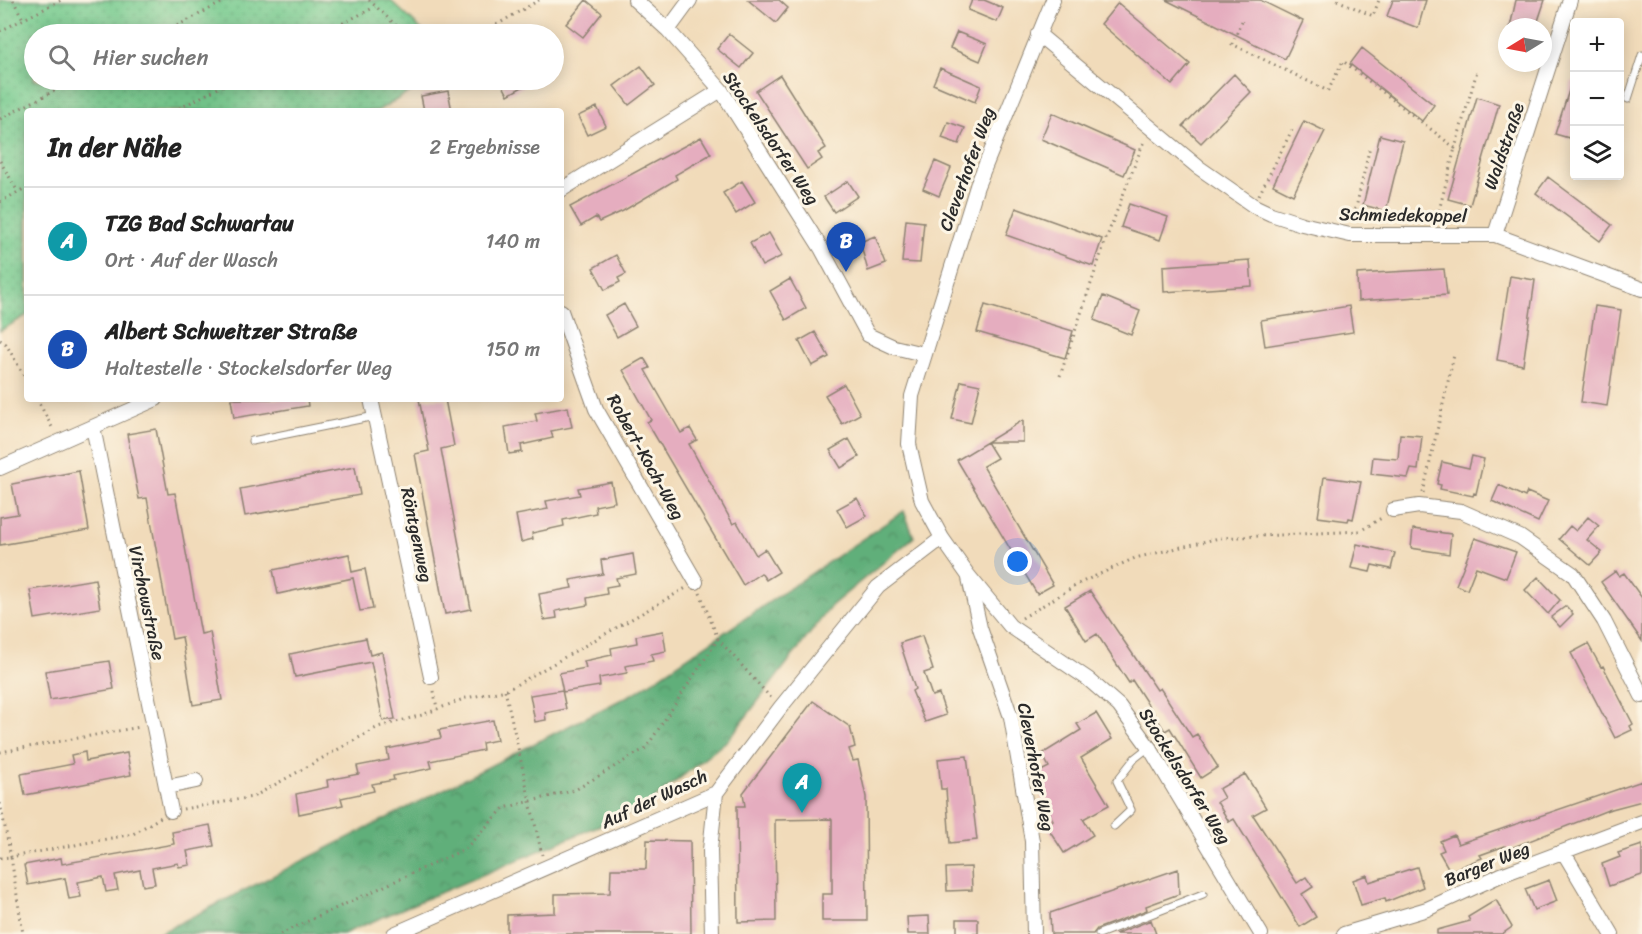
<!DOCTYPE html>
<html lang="de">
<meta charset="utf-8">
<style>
:root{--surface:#fff;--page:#f2f2f2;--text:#222;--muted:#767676;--line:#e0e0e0;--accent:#db2777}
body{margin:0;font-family:Sriracha,sans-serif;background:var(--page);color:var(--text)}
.controls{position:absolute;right:18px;top:18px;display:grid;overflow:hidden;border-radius:6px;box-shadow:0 3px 15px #0003}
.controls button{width:54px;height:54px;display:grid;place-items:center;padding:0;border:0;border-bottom:2px solid var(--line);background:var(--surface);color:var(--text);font:30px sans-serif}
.compass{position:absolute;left:1498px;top:18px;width:54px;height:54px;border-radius:50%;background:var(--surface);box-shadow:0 3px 15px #0003;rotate:260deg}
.you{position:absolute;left:1018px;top:562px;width:21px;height:21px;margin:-15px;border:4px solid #fff;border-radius:50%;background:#1a73e8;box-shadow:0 0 0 9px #1a73e833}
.badge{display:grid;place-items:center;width:39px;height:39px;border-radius:50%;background:var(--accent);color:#fff;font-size:20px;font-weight:700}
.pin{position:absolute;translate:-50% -50px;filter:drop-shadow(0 2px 3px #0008)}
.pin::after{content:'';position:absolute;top:32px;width:21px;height:18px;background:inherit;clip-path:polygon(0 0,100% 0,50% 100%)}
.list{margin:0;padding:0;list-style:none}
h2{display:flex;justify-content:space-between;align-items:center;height:78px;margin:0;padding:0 24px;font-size:26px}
h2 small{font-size:20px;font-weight:400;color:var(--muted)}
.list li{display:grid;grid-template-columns:39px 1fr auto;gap:18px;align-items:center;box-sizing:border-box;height:108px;padding:0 24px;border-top:2px solid var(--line)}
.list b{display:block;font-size:22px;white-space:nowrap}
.list p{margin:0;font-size:20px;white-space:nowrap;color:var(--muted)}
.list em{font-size:20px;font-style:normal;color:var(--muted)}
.icon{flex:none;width:33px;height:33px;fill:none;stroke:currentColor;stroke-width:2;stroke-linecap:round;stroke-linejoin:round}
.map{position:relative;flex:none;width:1642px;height:934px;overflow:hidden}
.search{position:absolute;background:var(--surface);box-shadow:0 3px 15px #0003;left:24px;top:24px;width:540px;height:66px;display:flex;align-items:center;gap:15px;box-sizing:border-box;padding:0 21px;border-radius:33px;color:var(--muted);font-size:22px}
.panel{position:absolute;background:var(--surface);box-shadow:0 3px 15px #0003;left:24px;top:108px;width:540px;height:294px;border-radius:6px}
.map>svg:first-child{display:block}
</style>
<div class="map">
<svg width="1642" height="934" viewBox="0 0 1642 934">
<defs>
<pattern id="forest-crowns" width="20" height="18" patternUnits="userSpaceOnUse" patternTransform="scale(1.5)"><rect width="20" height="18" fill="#61af7a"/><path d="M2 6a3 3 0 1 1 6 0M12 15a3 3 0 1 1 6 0" fill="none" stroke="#508f64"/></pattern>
<pattern id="garden-dots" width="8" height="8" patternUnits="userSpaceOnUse" patternTransform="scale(1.5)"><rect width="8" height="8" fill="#77cb8f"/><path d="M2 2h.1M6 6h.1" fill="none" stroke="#67ae7c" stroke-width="1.8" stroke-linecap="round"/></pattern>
</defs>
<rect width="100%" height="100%" fill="#fcf5e5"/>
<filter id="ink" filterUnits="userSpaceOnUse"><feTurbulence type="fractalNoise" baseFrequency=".0167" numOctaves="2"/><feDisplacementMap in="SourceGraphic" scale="12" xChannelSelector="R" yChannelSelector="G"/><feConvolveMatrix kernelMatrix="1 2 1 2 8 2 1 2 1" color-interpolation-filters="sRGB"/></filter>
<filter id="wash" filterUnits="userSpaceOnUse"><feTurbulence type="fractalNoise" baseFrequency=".008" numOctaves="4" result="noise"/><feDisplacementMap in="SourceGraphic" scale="24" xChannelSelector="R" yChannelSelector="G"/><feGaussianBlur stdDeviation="1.35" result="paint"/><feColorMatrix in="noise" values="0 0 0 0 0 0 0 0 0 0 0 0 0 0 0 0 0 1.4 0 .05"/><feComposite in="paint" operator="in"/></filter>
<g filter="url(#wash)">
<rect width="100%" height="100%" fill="#f1dbba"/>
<!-- forest -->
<path fill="url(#forest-crowns)" stroke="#466d52" stroke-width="1.5" d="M904 511 914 537 831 606 729 739 645 806 343 934H158L636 692Z"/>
<!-- garden -->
<path fill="url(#garden-dots)" stroke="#517b5d" stroke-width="1.5" d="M0 0H390L426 34H34V80H431L377 111H27V315L0 331Z"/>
<g id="blocks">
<!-- building -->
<path fill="#e5adbf" d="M586 0 602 13 583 37 566 24Z
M748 0H779L788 8 776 23Z
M972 0H984L1003 8 997 22 968 10Z
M1166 0H1260L1303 21 1285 59Z
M1393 0H1426L1418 28 1387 16Z
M1516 0H1545L1536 27H1510Z
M1118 3 1190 64 1172 85 1101 24Z
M957 32 987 44 980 61 950 48Z
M729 34 753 53 741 68 717 49Z
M1362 48 1434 105 1422 121 1350 64Z
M641 66 655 85 629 105 614 86Z
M940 68 981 86 975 102 933 84Z
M1234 74 1251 92 1201 143 1183 126Z
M780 75 826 148 818 153 822 159 807 169 756 91Z
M500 80H535L508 95Z
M1572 81H1575V120L1569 138 1555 134Z
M448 91 452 111H424L421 96Z
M1477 97 1499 104 1470 205 1448 199Z
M597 107 606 126 587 135 578 116Z
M1052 113 1135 150 1124 175 1041 139Z
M1304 121 1325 131 1293 195 1273 185Z
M948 122 965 128 959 144 942 138Z
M1380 135 1403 141 1386 211 1363 205Z
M701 137 711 154 675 175 677 179 623 211 599 222 596 217 581 226 570 207Z
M935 161 951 168 939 196 923 189Z
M1548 177 1612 225 1600 241 1536 193Z
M742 181 755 202 736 214 723 193Z
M848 181 858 196 834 212 824 197Z
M1129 204 1168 217 1160 240 1121 227Z
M1016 208 1102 239 1093 266 1006 235Z
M906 220 924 222 920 263 902 262Z
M769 233 782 256 762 266 750 243Z
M875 236 886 264 868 271 860 242Z
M616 255 626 274 618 278 620 282 605 290 593 268Z
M1250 260 1252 286 1164 292 1163 266Z
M1444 269 1447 295 1358 301 1357 274Z
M1510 276 1535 280 1523 365 1497 360Z
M790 279 806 308 786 320 770 291Z
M1103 296 1140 311 1131 335 1094 320Z
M624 304 636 326 617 337 605 315Z
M985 305 1073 331 1065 358 977 332Z
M1349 306 1353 332 1265 346 1261 320Z
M1595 306 1621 310 1607 406 1581 402Z
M815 332 829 357 812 366 799 341Z
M644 358 650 368 645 370 681 433 690 428 697 440 689 444 733 524 737 522 756 555 765 549 779 572 766 580 761 573 743 585 647 422 651 420 623 370Z
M961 381 980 385 971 423 952 419Z
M844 384 860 414 842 424 825 395Z
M231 399H307L308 406 234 418Z
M419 399H445L454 446 441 449 471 609 445 614 415 454 429 451Z
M568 407 572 427 551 431 553 438 521 445 522 452 509 454 505 427 537 421 535 413Z
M1023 420V442H987Z
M156 429 168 494 175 493 201 634 210 632 222 700 193 705 182 637 172 639 147 498 139 499 127 434Z
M1400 434 1422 436 1418 470 1411 469 1408 478 1371 474 1373 457 1398 459Z
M849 439 859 457 841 468 830 450Z
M987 442 997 458 983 466 1053 585 1037 594 957 460Z
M1472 456 1484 459 1476 494 1474 493 1473 496 1440 489 1441 485 1437 484 1442 462 1469 468Z
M355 467 360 495 245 516 240 489Z
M79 471 89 530 0 545V517L18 514 12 484Z
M1324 477 1361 482 1353 519 1349 518 1348 521 1318 517Z
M611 482 615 502 595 506 596 513 563 520 564 526 532 533 533 539 521 542 516 515 548 509 546 501 580 495 578 488Z
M1499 485 1525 497 1527 492 1548 501 1538 522 1492 501Z
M857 498 867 516 847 527 837 509Z
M1588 517 1599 526 1587 540 1602 552 1590 565 1559 539 1570 526 1576 531Z
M1413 529 1451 534 1449 554 1411 548Z
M1475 538 1516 552 1506 578 1476 567 1467 590 1456 585Z
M1357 544 1395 553 1391 569 1372 565 1370 572 1351 568Z
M349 554 352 572 365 569 373 609 360 611 353 578 278 594 273 570Z
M633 554 636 574 616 578 618 585 606 587 607 594 587 598 588 605 556 611 557 618 544 620 539 594 572 588 570 580 603 574 601 560Z
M1616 571 1619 576 1624 573 1642 598V641L1601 582Z
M1538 577 1560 600 1548 614 1525 590Z
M95 579 100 608 35 619 30 590Z
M1090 591 1157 690 1160 688 1192 737 1197 734 1218 767 1201 778 1170 728 1165 731 1132 680 1129 683 1097 634 1086 641 1065 606Z
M1566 606 1573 614 1560 627 1551 617Z
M663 631 666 651 651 654 653 661 625 666 627 673 599 678 600 686 563 692 559 673 586 668 584 661 612 655 611 648 637 643 636 636Z
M922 636 933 670 924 673 932 696 939 694 946 715 925 722 912 691 915 689 900 643Z
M366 638 370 655 382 652 395 719 383 721 371 662 295 677 290 654Z
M1588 644 1601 667 1603 666 1633 724 1630 726 1632 730 1615 738 1571 653Z
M109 661 114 689 50 700 45 671Z
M562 690 566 709 545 713 546 720 535 722 530 695Z
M813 701 850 727 855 747 849 749 853 761 858 760 866 797 867 921H822V894H832V819L775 820 776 921 738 922 737 806H745L743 793Z
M1096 713 1112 739 1081 758 1109 805 1083 819 1093 835 1064 853 1046 825 1053 820 1042 800 1039 772 1049 767 1042 754 1081 730 1077 724Z
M493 720 497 740 482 743 483 750 430 761 432 768 393 776 394 780 372 784 374 791 341 798 343 805 299 814 296 794 328 787 327 780 359 774 357 766 389 760 387 749 441 738 439 730Z
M85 752 86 761 127 753 131 775 25 795 21 774 73 764 71 755Z
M967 756 977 840 950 843 946 789H941L938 759Z
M1245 774 1266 808 1253 815 1297 883 1306 877 1313 887 1302 894 1316 917 1300 927 1234 819 1229 822 1217 802 1224 798 1219 789Z
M1642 781V801L1608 810 1506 850 1505 846 1480 855 1482 858 1450 871 1439 852 1444 850 1440 841 1454 835 1458 844Z
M210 825 214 846 187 851 190 865 179 867 178 863 152 868 155 884 143 886 140 870 115 875 118 890 106 892 103 877 78 882 81 897 69 899 65 878 28 885 24 865 61 858 62 864 174 844 172 832Z
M647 840 690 841 691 934H507V915L555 913V894L610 893 611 869H646Z
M1642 845V875L1609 886 1602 864 1620 857 1618 853Z
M971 867 972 890 947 891 946 868Z
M1417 867 1423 887 1386 902 1385 898 1361 905 1353 880 1367 875 1369 882Z
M1178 869 1179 894 1146 906 1147 910 1097 929 1093 934H1051L1050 913Z
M1549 880 1557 901 1534 910 1525 889Z
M1496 900 1512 927 1502 934H1437V930L1470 921 1468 917Z
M929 916 930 934H908L907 917Z
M957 919H978V934H957Z
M1151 920 1156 934H1115Z"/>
</g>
</g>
<g filter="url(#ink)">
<use href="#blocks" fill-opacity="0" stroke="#8e8372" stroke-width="1.5"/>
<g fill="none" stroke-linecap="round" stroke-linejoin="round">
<defs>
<path id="lane" d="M1628 99 1642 55
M252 441 375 416
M1114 826 1131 810 1117 781 1135 758 1149 747
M1099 934 1203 894"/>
<path id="street" d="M635 0 668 30 721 90 821 248 868 335 894 347 923 354
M1053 0 977 186 912 396 909 444 922 501 942 538 968 575 1010 626 1088 679 1119 706 1151 750 1261 934
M668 30 690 0
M1038 34 1198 167 1254 206 1271 214 1302 224 1350 235H1495L1642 289
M561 190 721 90
M1495 235 1570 0
M561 311 596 409 696 582
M371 399 431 677
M93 427 171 811
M0 468 156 399
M1393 510 1419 506 1461 511 1520 537 1573 574 1604 621 1642 696
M969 578 980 628 1011 717 1032 841 1034 934
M167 787 196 781
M1564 853 1612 934
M394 934 716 793 780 708 878 587 942 538
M712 934 710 850 716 793
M1344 934 1427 909 1501 875 1642 822"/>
</defs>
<!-- lane casing -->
<use href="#lane" stroke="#8e8372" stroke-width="9"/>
<!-- street casing -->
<use href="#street" stroke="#8e8372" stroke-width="16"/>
<!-- path -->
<path stroke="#8e8372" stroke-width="3" stroke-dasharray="1.5 4.5" stroke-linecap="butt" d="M13 0 23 19
M369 0 405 34
M1337 0 1373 16 1379 0
M1242 21 1232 44 1328 91 1343 61 1455 148 1477 71
M0 31 62 0
M161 34 227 0
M321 34 375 7
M481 34 539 0
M174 111 234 80
M0 119 75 80
M0 161 18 192
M1259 195 1292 130
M0 202 27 187
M1353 221 1370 146
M1436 222 1455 148
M0 340 6 344 27 381
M1060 376 1106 239 1144 141
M37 399 53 429
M1423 493 1454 355
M700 593 718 639
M1022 618 1080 583 1135 558 1219 538 1360 531 1383 517
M505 690 542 855
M434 691 437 709
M0 752 140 727
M0 803 11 857 133 834 161 817
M183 809 253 797 378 727 422 715 466 698 507 690 686 588
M0 858 11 857 23 934
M280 934 465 849 504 808 575 790 646 748 718 639 771 698"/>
<!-- lane -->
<use href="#lane" stroke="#fff" stroke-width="7"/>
<!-- street -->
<use href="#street" stroke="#fff" stroke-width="14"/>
</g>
</g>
<g text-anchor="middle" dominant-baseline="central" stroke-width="6" stroke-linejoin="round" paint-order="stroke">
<!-- street labels -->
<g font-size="18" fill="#2b2b2b" stroke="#fcf5e5">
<text transform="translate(771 138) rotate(56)">Stockelsdorfer Weg</text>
<text transform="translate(1504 146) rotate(-71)">Waldstraße</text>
<text transform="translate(967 169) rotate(-70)">Cleverhofer Weg</text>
<text transform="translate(1403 215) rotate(1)">Schmiedekoppel</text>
<text transform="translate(646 457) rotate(61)">Robert-Koch-Weg</text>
<text transform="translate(417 535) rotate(78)">Röntgenweg</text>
<text transform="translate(147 603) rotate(78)">Virchowstraße</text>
<text transform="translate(1036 767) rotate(79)">Cleverhofer Weg</text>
<text transform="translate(1185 776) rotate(58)">Stockelsdorfer Weg</text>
<text transform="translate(654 799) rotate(-25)">Auf der Wasch</text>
<text transform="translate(1487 864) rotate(-22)">Barger Weg</text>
</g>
</g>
</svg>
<div class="controls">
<button>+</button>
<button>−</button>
<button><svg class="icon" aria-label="layers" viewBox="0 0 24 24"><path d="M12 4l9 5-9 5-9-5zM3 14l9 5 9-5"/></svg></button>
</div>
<svg class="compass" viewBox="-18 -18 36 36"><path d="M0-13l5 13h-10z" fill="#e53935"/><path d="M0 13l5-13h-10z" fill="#767676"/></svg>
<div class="you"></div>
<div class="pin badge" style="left:802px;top:813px;background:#0f9aa8">A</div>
<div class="pin badge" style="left:846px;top:272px;background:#1a4fb4">B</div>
<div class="search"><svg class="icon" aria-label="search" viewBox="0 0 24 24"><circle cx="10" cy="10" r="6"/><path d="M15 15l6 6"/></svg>Hier suchen</div>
<section class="panel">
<h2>In der Nähe<small>2 Ergebnisse</small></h2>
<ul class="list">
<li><span class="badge" style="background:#0f9aa8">A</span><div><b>TZG Bad Schwartau</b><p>Ort · Auf der Wasch</p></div><em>140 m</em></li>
<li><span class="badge" style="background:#1a4fb4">B</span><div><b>Albert Schweitzer Straße</b><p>Haltestelle · Stockelsdorfer Weg</p></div><em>150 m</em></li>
</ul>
</section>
</div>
